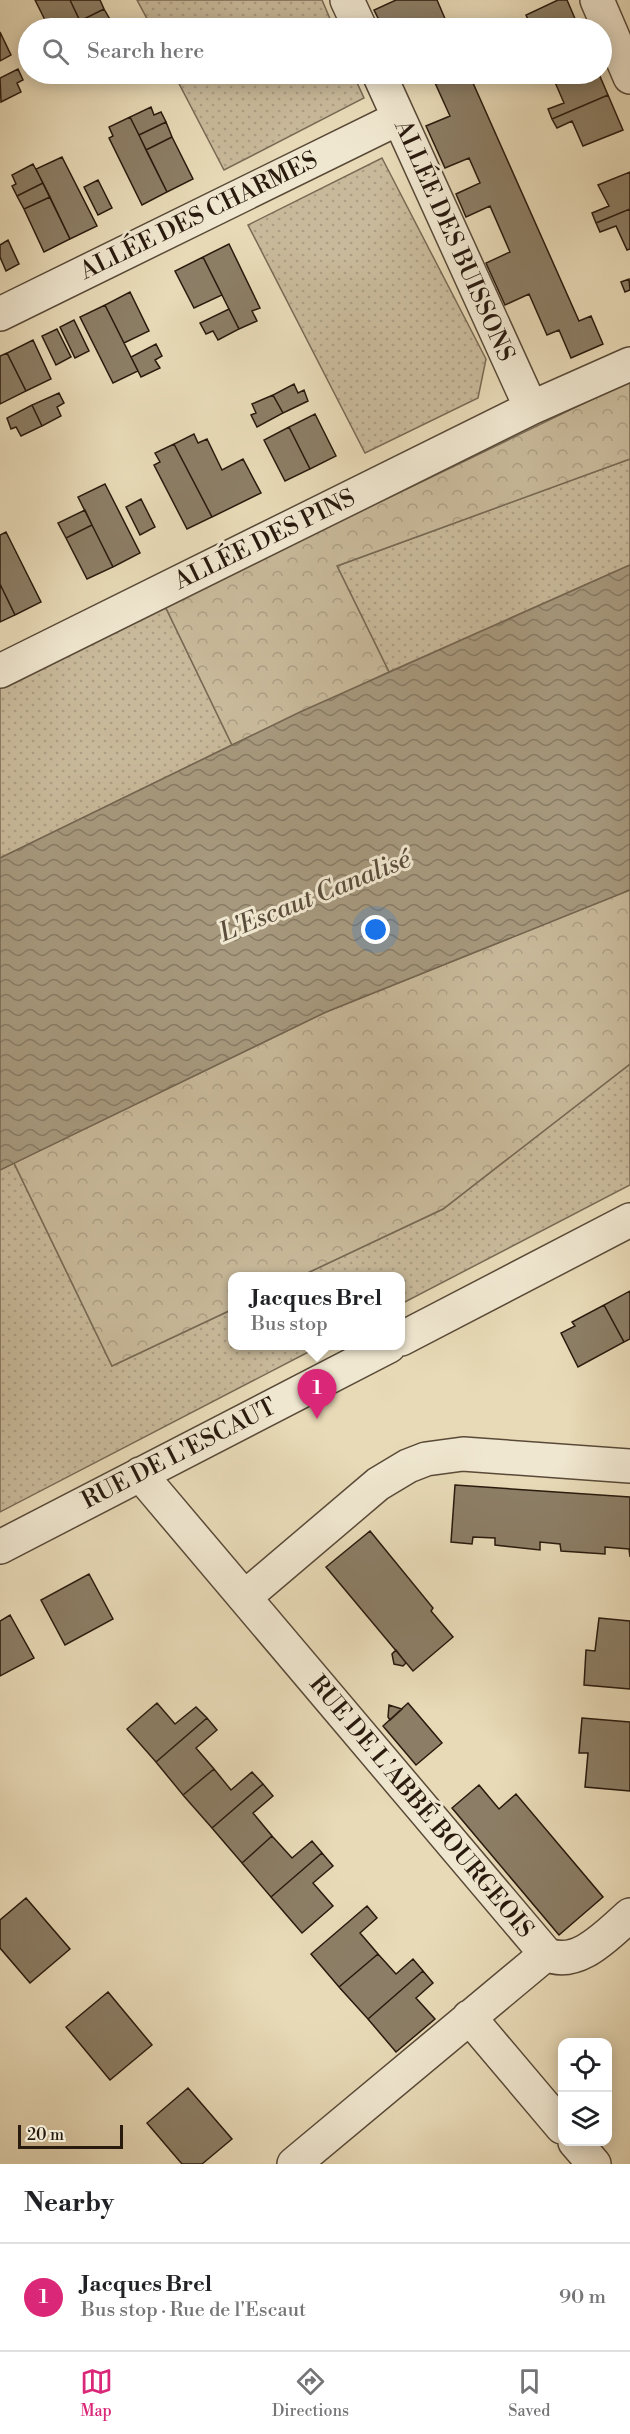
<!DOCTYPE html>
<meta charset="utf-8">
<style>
:root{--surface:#fff;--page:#f2f2f2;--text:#202124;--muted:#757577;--line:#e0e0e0;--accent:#db2777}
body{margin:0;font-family:"Libre Bodoni",serif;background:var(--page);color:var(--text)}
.controls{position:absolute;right:18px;bottom:18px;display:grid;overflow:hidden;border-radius:12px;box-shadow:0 3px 15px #0003}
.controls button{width:54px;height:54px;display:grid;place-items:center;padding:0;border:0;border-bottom:2px solid var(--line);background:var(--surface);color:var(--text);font:30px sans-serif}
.scale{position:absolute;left:18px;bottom:15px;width:105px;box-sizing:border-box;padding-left:6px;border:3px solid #291a0e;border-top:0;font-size:16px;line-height:21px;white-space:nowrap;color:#291a0e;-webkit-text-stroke:4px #f0e7d0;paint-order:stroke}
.you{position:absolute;left:376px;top:930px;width:21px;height:21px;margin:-15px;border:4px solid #fff;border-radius:50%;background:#1a73e8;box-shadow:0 0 0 9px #1a73e833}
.badge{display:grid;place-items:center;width:39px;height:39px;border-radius:50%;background:var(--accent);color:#fff;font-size:20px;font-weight:700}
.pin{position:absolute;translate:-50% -50px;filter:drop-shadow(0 2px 3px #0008)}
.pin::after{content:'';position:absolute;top:32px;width:21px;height:18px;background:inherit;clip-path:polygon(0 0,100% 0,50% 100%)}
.popup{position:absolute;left:228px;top:1272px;width:177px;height:78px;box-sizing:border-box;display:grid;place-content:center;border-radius:12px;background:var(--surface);filter:drop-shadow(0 2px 4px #0005);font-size:20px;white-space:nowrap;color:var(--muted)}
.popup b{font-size:22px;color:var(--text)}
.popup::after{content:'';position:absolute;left:50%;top:100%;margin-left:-12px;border:12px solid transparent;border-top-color:var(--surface)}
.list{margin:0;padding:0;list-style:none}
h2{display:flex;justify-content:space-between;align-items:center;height:78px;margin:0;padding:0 24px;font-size:26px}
h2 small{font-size:20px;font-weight:400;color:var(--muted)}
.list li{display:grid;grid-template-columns:39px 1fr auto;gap:18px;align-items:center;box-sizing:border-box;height:108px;padding:0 24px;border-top:2px solid var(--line)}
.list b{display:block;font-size:22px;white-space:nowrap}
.list p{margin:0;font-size:20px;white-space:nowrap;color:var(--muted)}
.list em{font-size:20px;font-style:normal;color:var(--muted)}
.icon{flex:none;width:33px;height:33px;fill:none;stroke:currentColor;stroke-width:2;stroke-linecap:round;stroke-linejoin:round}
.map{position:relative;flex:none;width:630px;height:2164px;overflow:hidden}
.search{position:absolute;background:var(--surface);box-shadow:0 3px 15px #0003;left:18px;right:18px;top:18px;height:66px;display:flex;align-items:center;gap:15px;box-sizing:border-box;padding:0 21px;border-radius:33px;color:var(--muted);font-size:22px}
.sheet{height:186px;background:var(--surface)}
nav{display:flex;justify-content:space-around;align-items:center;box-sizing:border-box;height:84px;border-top:2px solid var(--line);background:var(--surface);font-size:16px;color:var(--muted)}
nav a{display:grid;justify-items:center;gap:3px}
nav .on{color:var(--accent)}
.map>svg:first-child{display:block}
</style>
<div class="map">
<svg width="630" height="2164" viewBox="0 0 630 2164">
<defs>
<pattern id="grass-dots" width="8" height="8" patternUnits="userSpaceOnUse" patternTransform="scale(1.5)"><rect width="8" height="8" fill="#c8b99a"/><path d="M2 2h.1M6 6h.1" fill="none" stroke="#ac9e84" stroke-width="1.8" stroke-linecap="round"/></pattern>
<pattern id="forest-crowns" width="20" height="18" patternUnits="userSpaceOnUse" patternTransform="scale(1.5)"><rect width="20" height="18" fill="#c8b99a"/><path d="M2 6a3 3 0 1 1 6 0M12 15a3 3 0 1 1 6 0" fill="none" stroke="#ac9e84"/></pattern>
<pattern id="water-waves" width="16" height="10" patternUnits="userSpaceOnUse" patternTransform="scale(1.5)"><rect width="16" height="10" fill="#a7997e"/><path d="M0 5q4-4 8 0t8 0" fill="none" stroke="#887c66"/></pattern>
</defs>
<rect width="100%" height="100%" fill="#e8dab7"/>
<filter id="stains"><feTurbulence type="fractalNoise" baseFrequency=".00333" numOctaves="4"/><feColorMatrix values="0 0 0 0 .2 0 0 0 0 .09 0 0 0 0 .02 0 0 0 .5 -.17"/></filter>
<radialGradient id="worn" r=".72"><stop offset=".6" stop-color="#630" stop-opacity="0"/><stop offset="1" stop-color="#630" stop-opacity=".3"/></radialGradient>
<!-- grass -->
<path fill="url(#grass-dots)" stroke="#786a54" stroke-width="1.5" d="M137 0H322L334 28H152Z
M174 74H353L364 98 224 170Z
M382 158 486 359 478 398 365 453 248 225Z
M630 459V565L389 672 337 566Z
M165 606 232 745 0 858V686Z
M630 1064V1185L401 1304V1276H301L443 1209Z
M14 1163 112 1366 233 1309V1346H320L0 1512V1170Z"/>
<!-- forest -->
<path fill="url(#forest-crowns)" stroke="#786a54" stroke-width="1.5" d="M630 381V459L337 566 389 672 232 745 165 606Z
M630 890V1064L443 1209 301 1276H233V1309L112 1366 14 1163 326 1012Z"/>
<!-- water -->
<path fill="url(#water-waves)" stroke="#756651" stroke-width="1.5" d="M630 565V890L326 1012 0 1170V858L300 712Z"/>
<!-- building -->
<path fill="#8c7e66" stroke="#291a0e" stroke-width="1.5" d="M35 0H70L80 21 65 28H49Z
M70 0H100L104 9 80 21Z
M396 0H437L449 28H411L408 21 391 28H383L374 10Z
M567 0 579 28H532L526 15 558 0Z
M104 9 112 23 100 28H84L80 21Z
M80 21 84 28H65Z
M0 32 11 55 0 61Z
M18 69 23 80 17 83 21 92 1 102 0 78Z
M403 74H420L406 80Z
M431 74H469L579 321 591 316 603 344 571 358 559 330 547 335 529 294 505 305 486 263 510 252 490 206 466 217 456 194 480 183 469 158 445 168 426 126 450 116Z
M568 74H599L608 95 552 119 548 109 564 103 554 80Z
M608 95 623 130 583 146 572 121 557 128 552 119Z
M151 107 154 115 161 112 166 122 139 135 130 117Z
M130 117 167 192 142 205 109 138 113 136 109 127Z
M166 122 172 137 146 150 139 135Z
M172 137 193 179 167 192 146 150Z
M62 157 97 226 70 239 36 169Z
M33 164 43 183 17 196 12 186 16 184 12 175Z
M630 172V209L596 223 592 213 609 206 598 185Z
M98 180 112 208 98 215 84 187Z
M43 183 50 197 24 209 17 196Z
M50 197 70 239 44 252 24 209Z
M630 209V249L627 250 616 226 600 232 596 223Z
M8 240 19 264 6 271 0 257V245Z
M229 244 260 308 252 311 257 321 239 329 203 257Z
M203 257 222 295 194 308 175 271Z
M629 279 630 290 625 292 621 282Z
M130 292 149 331 124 343 105 305Z
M105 305 138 371 113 383 80 317Z
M229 309 239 329 218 340 213 331 206 334 200 323Z
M74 320 89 351 75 358 60 327Z
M57 329 71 357 56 365 42 336Z
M33 340 51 379 26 391 7 353Z
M156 344 162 356 155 360 160 368 141 377 131 357Z
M7 353 26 391 0 404V356Z
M294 384 298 393 304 390 308 401 283 413 273 395Z
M59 393 64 403 57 407 61 416 42 426 32 405Z
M273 395 283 413 257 427 251 415 256 413 252 404Z
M32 405 42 426 21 436 16 427 11 429 7 418Z
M315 414 336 456 310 469 289 427Z
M289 427 310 469 285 481 264 440Z
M194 434 198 443 207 439 222 470 243 459 261 493 212 517 174 444Z
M174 444 212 517 187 529 154 465 160 462 155 453Z
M105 484 140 553 113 567 78 497Z
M141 499 155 527 140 535 126 507Z
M85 510 92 525 66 538 58 523Z
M92 525 113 567 87 579 66 538Z
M6 532 41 602 15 615 0 584V535Z
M0 584 15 615 0 622Z
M630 1291V1339L624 1342 604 1305Z
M604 1305 624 1342 578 1367 561 1333 575 1326 572 1322Z
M455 1485 630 1497V1557L629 1549 605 1547V1554L561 1551 560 1544 540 1542V1550L495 1545V1538L473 1537 472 1544 451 1542Z
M370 1531 433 1608 431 1611 453 1637 413 1671 326 1567Z
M89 1574 113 1619 65 1645 41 1600Z
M10 1615 34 1658 0 1676V1621Z
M599 1618 630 1621V1689L584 1685 586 1650 595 1651Z
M396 1650 406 1663 403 1666 394 1664 392 1654Z
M157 1703 175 1724 196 1707 207 1718 156 1762 127 1729Z
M408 1703 442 1743 416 1765 383 1726Z
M389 1705 402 1709 390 1720 388 1717Z
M207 1718 217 1730 196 1748 214 1769 183 1795 156 1762Z
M582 1718 630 1722V1791L585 1787 588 1753H579Z
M214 1769 231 1790 252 1772 263 1784 212 1828 183 1795Z
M263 1784 273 1796 253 1813 272 1836 242 1863 212 1828Z
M479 1785 499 1809 516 1794 603 1897 559 1935 452 1808Z
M272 1836 292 1858 312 1841 322 1853 271 1897 242 1863Z
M322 1853 333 1866 313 1883 333 1906 302 1933 271 1897Z
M26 1898 70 1949 30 1983 0 1948V1920Z
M367 1906 377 1918 360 1933 378 1954 339 1987 311 1954Z
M378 1954 396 1974 413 1959 423 1971 368 2019 339 1987Z
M423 1971 433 1983 416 1998 435 2019 396 2052 368 2019Z
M108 1992 152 2045 110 2080 66 2027Z
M188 2088 232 2139 202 2164H182L147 2123Z"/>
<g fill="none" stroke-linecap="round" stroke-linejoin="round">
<defs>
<path id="street" d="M347 0 360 28
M597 0 630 77
M379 74 531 408
M0 314 399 118
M0 671 531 408 630 364
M401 1339 630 1220
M140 1474 546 1954C577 1969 607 1935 630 1915
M0 1547 389 1346
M245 1597 378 1484 408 1466 426 1459 463 1454 630 1466
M469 2017 562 2127
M575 2142 594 2164
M294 2164 546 1954"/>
</defs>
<!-- street casing -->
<use href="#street" stroke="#594a38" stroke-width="36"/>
<!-- street -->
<use href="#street" stroke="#f0e7d0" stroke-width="33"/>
</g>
<g text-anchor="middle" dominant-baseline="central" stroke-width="6" stroke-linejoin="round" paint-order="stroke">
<!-- street labels -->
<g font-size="24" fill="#291a0e" stroke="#f0e7d0">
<text transform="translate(199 216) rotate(-26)">ALLÉE DES CHARMES</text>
<text transform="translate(454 241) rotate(66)">ALLÉE DES BUISSONS</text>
<text transform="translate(265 540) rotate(-26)">ALLÉE DES PINS</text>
<text transform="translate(179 1454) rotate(-27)">RUE DE L'ESCAUT</text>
<text transform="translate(421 1807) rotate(50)">RUE DE L'ABBÉ BOURGEOIS</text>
</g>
<!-- water labels -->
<g font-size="26" font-style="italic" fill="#5b4d3b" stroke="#f0e7d0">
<text transform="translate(315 896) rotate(-22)">L'Escaut Canalisé</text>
</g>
</g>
<rect width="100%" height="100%" filter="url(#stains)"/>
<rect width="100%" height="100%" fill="url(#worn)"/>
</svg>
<div class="controls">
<button><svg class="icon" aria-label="locate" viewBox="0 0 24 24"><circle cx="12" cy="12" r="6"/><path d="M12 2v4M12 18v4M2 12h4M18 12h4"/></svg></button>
<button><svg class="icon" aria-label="layers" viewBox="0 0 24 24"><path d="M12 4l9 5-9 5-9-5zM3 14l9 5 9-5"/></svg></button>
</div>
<div class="scale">20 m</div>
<div class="you"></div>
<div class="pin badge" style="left:317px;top:1419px">1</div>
<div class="popup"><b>Jacques Brel</b>Bus stop</div>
<div class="search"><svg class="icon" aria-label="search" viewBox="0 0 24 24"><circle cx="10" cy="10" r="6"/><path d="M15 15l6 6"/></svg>Search here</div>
</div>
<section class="sheet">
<h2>Nearby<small></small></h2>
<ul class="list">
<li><span class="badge">1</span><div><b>Jacques Brel</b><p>Bus stop · Rue de l'Escaut</p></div><em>90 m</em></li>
</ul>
</section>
<nav>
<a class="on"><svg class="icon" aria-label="map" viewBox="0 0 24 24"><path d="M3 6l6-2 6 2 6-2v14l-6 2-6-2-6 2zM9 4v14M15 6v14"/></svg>Map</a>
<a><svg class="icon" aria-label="directions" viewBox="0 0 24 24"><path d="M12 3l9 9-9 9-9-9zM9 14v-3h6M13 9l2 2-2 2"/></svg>Directions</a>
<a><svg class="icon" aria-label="saved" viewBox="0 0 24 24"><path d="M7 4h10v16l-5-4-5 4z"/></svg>Saved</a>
</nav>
